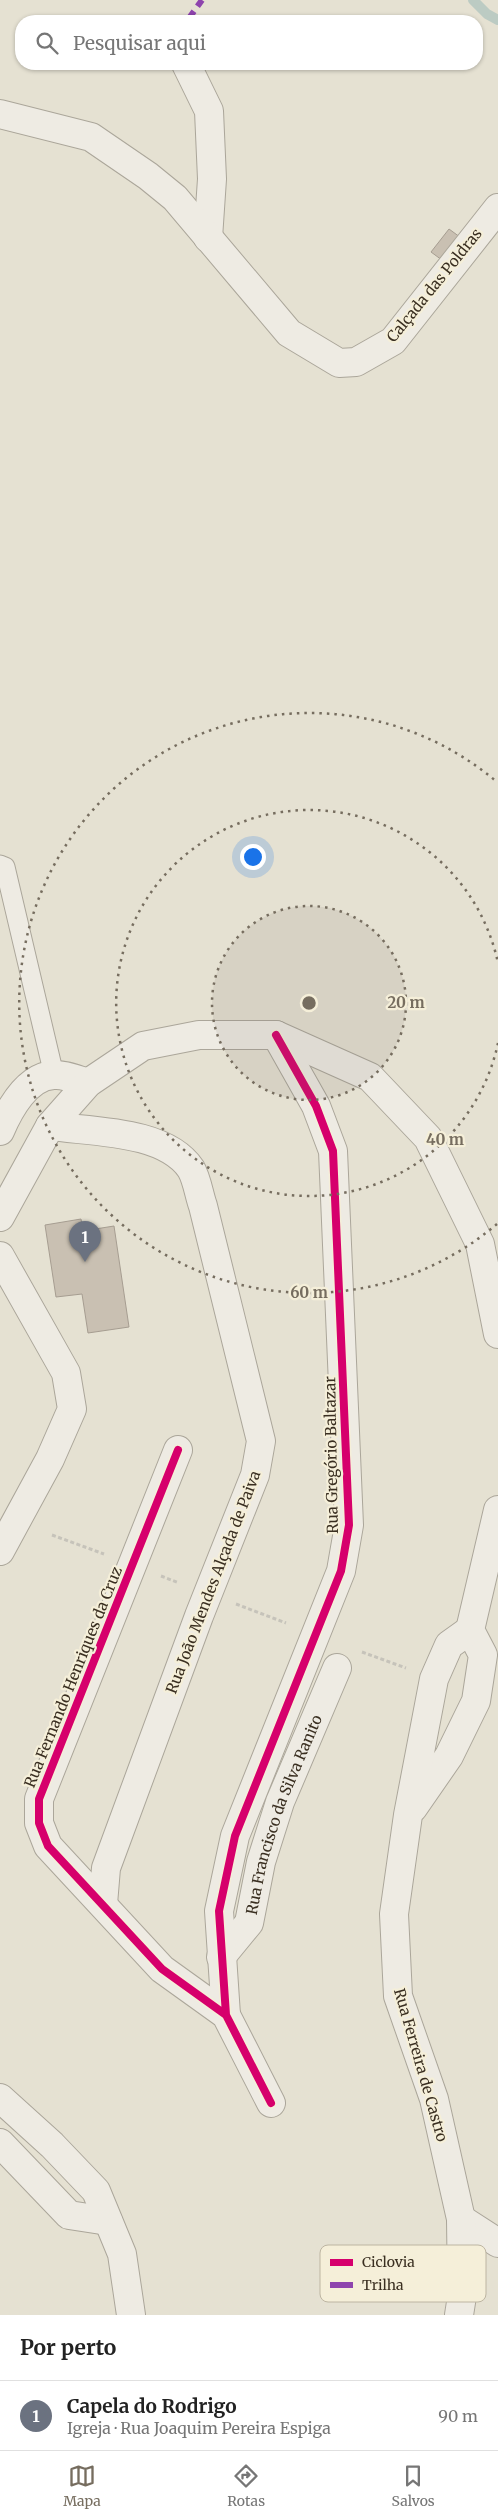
<!DOCTYPE html>
<html lang="pt">
<meta charset="utf-8">
<style>
:root{--surface:#fff;--page:#f6f6f6;--text:#222;--muted:#767676;--line:#e0e0e0;--accent:#766d5f}
body{margin:0;font-family:Merriweather,serif;background:var(--page);color:var(--text)}
.you{position:absolute;left:252px;top:856px;width:18px;height:18px;margin:-12px;border:4px solid #fff;border-radius:50%;background:#1a73e8;box-shadow:0 0 0 8px #1a73e833}
.badge{display:grid;place-items:center;width:32px;height:32px;border-radius:50%;background:var(--accent);color:#fff;font-size:16px;font-weight:700}
.pin{position:absolute;translate:-50% -41px;filter:drop-shadow(0 1px 2px #0008)}
.pin::after{content:'';position:absolute;top:26px;width:18px;height:15px;background:inherit;clip-path:polygon(0 0,100% 0,50% 100%)}
.list{margin:0;padding:0;list-style:none}
h2{display:flex;justify-content:space-between;align-items:center;height:65px;margin:0;padding:0 20px;font-size:21px}
h2 small{font-size:16px;font-weight:400;color:var(--muted)}
.list li{display:grid;grid-template-columns:32px 1fr auto;gap:15px;align-items:center;box-sizing:border-box;height:70px;padding:0 20px;border-top:1px solid var(--line)}
.list b{display:block;font-size:19px;white-space:nowrap}
.list p{margin:0;font-size:16px;white-space:nowrap;color:var(--muted)}
.list em{font-size:16px;font-style:normal;color:var(--muted)}
.icon{flex:none;width:28px;height:28px;fill:none;stroke:currentColor;stroke-width:2;stroke-linecap:round;stroke-linejoin:round}
.map{position:relative;flex:none;width:498px;height:2315px;overflow:hidden}
.search{position:absolute;background:var(--surface);box-shadow:0 1px 4px #0004;left:15px;right:15px;top:15px;height:55px;display:flex;align-items:center;gap:12px;box-sizing:border-box;padding:0 18px;border-radius:20px;color:var(--muted);font-size:19px}
.sheet{height:135px;background:var(--surface)}
nav{display:flex;justify-content:space-around;align-items:center;box-sizing:border-box;height:70px;border-top:1px solid var(--line);background:var(--surface);font-size:14px;color:var(--muted)}
nav a{display:grid;justify-items:center;gap:2px}
nav .on{color:var(--accent)}
.map>svg:first-child{display:block}
</style>
<div class="map">
<svg width="498" height="2315" viewBox="0 0 498 2315">
<rect width="100%" height="100%" fill="#e5e1d2"/>
<g fill="none" stroke-linecap="round" stroke-linejoin="round">
<!-- stream -->
<path stroke="#bccbc3" stroke-width="10" d="M473 0 487 14 498 20"/>
</g>
<!-- building -->
<path fill="#c9c0b2" stroke="#a69d91" d="M449 229 464 240 446 263 431 252Z
M81 1219 83 1231 114 1226 129 1327 88 1333 82 1294 56 1297 45 1225Z"/>
<g fill="none" stroke-linecap="round" stroke-linejoin="round">
<defs>
<path id="service" d="M0 865 5 867 54 1075"/>
<g id="minor">
<path d="M186 64 209 111 212 179 208 238"/>
<path d="M0 114 91 137 148 176 175 198 289 333 339 363 356 362 393 341 498 208"/>
<path d="M50 1126C92 1132 165 1130 191 1169 197 1179 199 1195 203 1206L261 1441 255 1475 199 1616 106 1868 103 1904"/>
<path d="M0 1131C9 1110 27 1076 54 1075 64 1074 78 1080 88 1083"/>
<path d="M0 1217 50 1126 88 1083 143 1046 199 1035H276L370 1077 428 1138 480 1244 498 1334"/>
<path d="M0 1256 66 1373 72 1409 50 1459 0 1551"/>
<path d="M178 1450 39 1799V1823L48 1846 162 1969 226 2015 271 2103"/>
<path d="M413 1808 449 1756 476 1701 483 1655 470 1630 498 1510"/>
<path id="s1" d="M221 1957 249 1923 261 1862 280 1802 337 1668"/>
<path d="M226 2015 219 1911 235 1836 341 1571 349 1525 333 1151 316 1106 276 1035"/>
<path d="M0 2098 52 2145 96 2191 122 2254 131 2315"/>
<path d="M0 2143 69 2215 108 2221"/>
<path d="M461 2219 498 2243"/>
<path d="M459 2315 462 2296 461 2219 434 2099 398 1996 394 1914 408 1815 434 1679 449 1645 470 1630"/>
</g>
</defs>
<!-- service casing -->
<use href="#service" stroke="#aba69a" stroke-width="21"/>
<!-- minor casing -->
<use href="#minor" stroke="#aba69a" stroke-width="30"/>
<!-- path -->
<path stroke="#c6c3ba" stroke-width="3" stroke-dasharray="4 2.5" stroke-linecap="butt" d="M52 1535 104 1554
M161 1576 179 1583
M236 1604 286 1623
M362 1652 406 1668"/>
<!-- service -->
<use href="#service" stroke="#eeebe3" stroke-width="19"/>
<!-- minor -->
<use href="#minor" stroke="#eeebe3" stroke-width="28"/>
<!-- quiet -->
<path stroke="#8e44ad" stroke-width="6" stroke-dasharray="12 6" stroke-linecap="butt" d="M187 21 202 0"/>
<defs>
<path id="cycleway" d="M178 1450 39 1799V1823L48 1846 162 1969 226 2015 271 2103
M226 2015 219 1911 235 1836 341 1571 349 1525 333 1151 316 1106 276 1035"/>
</defs>
<!-- cycleway casing -->
<use href="#cycleway" stroke="#f5efd9" stroke-width="11"/>
<!-- cycleway -->
<use href="#cycleway" stroke="#d6006c" stroke-width="8"/>
</g>
<!-- distance rings -->
<circle cx="309" cy="1003" r="97" fill="#766d5f" fill-opacity=".12"/>
<g fill="none" stroke="#766d5f" stroke-width="2.5" stroke-dasharray="2.5 5">
<circle cx="309" cy="1003" r="97"/>
<path d="M498 1043A193 193 0 1 1 498 963"/>
<path d="M497 1224A290 290 0 1 1 497 782"/>
</g>
<g text-anchor="middle" dominant-baseline="central" stroke-width="4.5" stroke-linejoin="round" paint-order="stroke">
<!-- street labels -->
<g font-size="15" fill="#3a2f21" stroke="#f5efd9">
<text transform="translate(434 285) rotate(-51)">Calçada das Poldras</text>
<text transform="translate(331 1455) rotate(-91)">Rua Gregório Baltazar</text>
<text transform="translate(213 1582) rotate(-69)">Rua João Mendes Alçada de Paiva</text>
<text transform="translate(73 1677) rotate(-68)">Rua Fernando Henriques da Cruz</text>
<text stroke="none"><textPath href="#s1" startOffset="158">Rua Francisco da Silva Ranito</textPath></text>
<text transform="translate(421 2065) rotate(74)">Rua Ferreira de Castro</text>
</g>
</g>
<!-- legend -->
<rect x="320" y="2245" width="166" height="57" rx="8" fill="#f5efd9" stroke="#bdb5a2" stroke-width="1"/>
<rect x="330" y="2259" width="23" height="7" fill="#d6006c"/>
<rect x="330" y="2282" width="23" height="6" fill="#8e44ad"/>
<g font-size="14" fill="#3a2f21">
<text x="362" y="2267">Ciclovia</text>
<text x="362" y="2290">Trilha</text>
</g>
<circle cx="309" cy="1003" r="8" fill="#766d5f" stroke="#f5efd9" stroke-width="2.5"/>
<g font-size="15" text-anchor="middle" font-weight="bold" fill="#766d5f" stroke="#f5efd9" stroke-width="4.5" stroke-linejoin="round" paint-order="stroke">
<text x="406" y="1008">20 m</text>
<text x="445" y="1145">40 m</text>
<text x="309" y="1298">60 m</text>
</g>
</svg>
<div class="you"></div>
<div class="pin badge" style="left:85px;top:1262px;background:#6b7280">1</div>
<div class="search"><svg class="icon" aria-label="search" viewBox="0 0 24 24"><circle cx="10" cy="10" r="6"/><path d="M15 15l6 6"/></svg>Pesquisar aqui</div>
</div>
<section class="sheet">
<h2>Por perto<small></small></h2>
<ul class="list">
<li><span class="badge" style="background:#6b7280">1</span><div><b>Capela do Rodrigo</b><p>Igreja · Rua Joaquim Pereira Espiga</p></div><em>90 m</em></li>
</ul>
</section>
<nav>
<a class="on"><svg class="icon" aria-label="map" viewBox="0 0 24 24"><path d="M3 6l6-2 6 2 6-2v14l-6 2-6-2-6 2zM9 4v14M15 6v14"/></svg>Mapa</a>
<a><svg class="icon" aria-label="directions" viewBox="0 0 24 24"><path d="M12 3l9 9-9 9-9-9zM9 14v-3h6M13 9l2 2-2 2"/></svg>Rotas</a>
<a><svg class="icon" aria-label="saved" viewBox="0 0 24 24"><path d="M7 4h10v16l-5-4-5 4z"/></svg>Salvos</a>
</nav>
